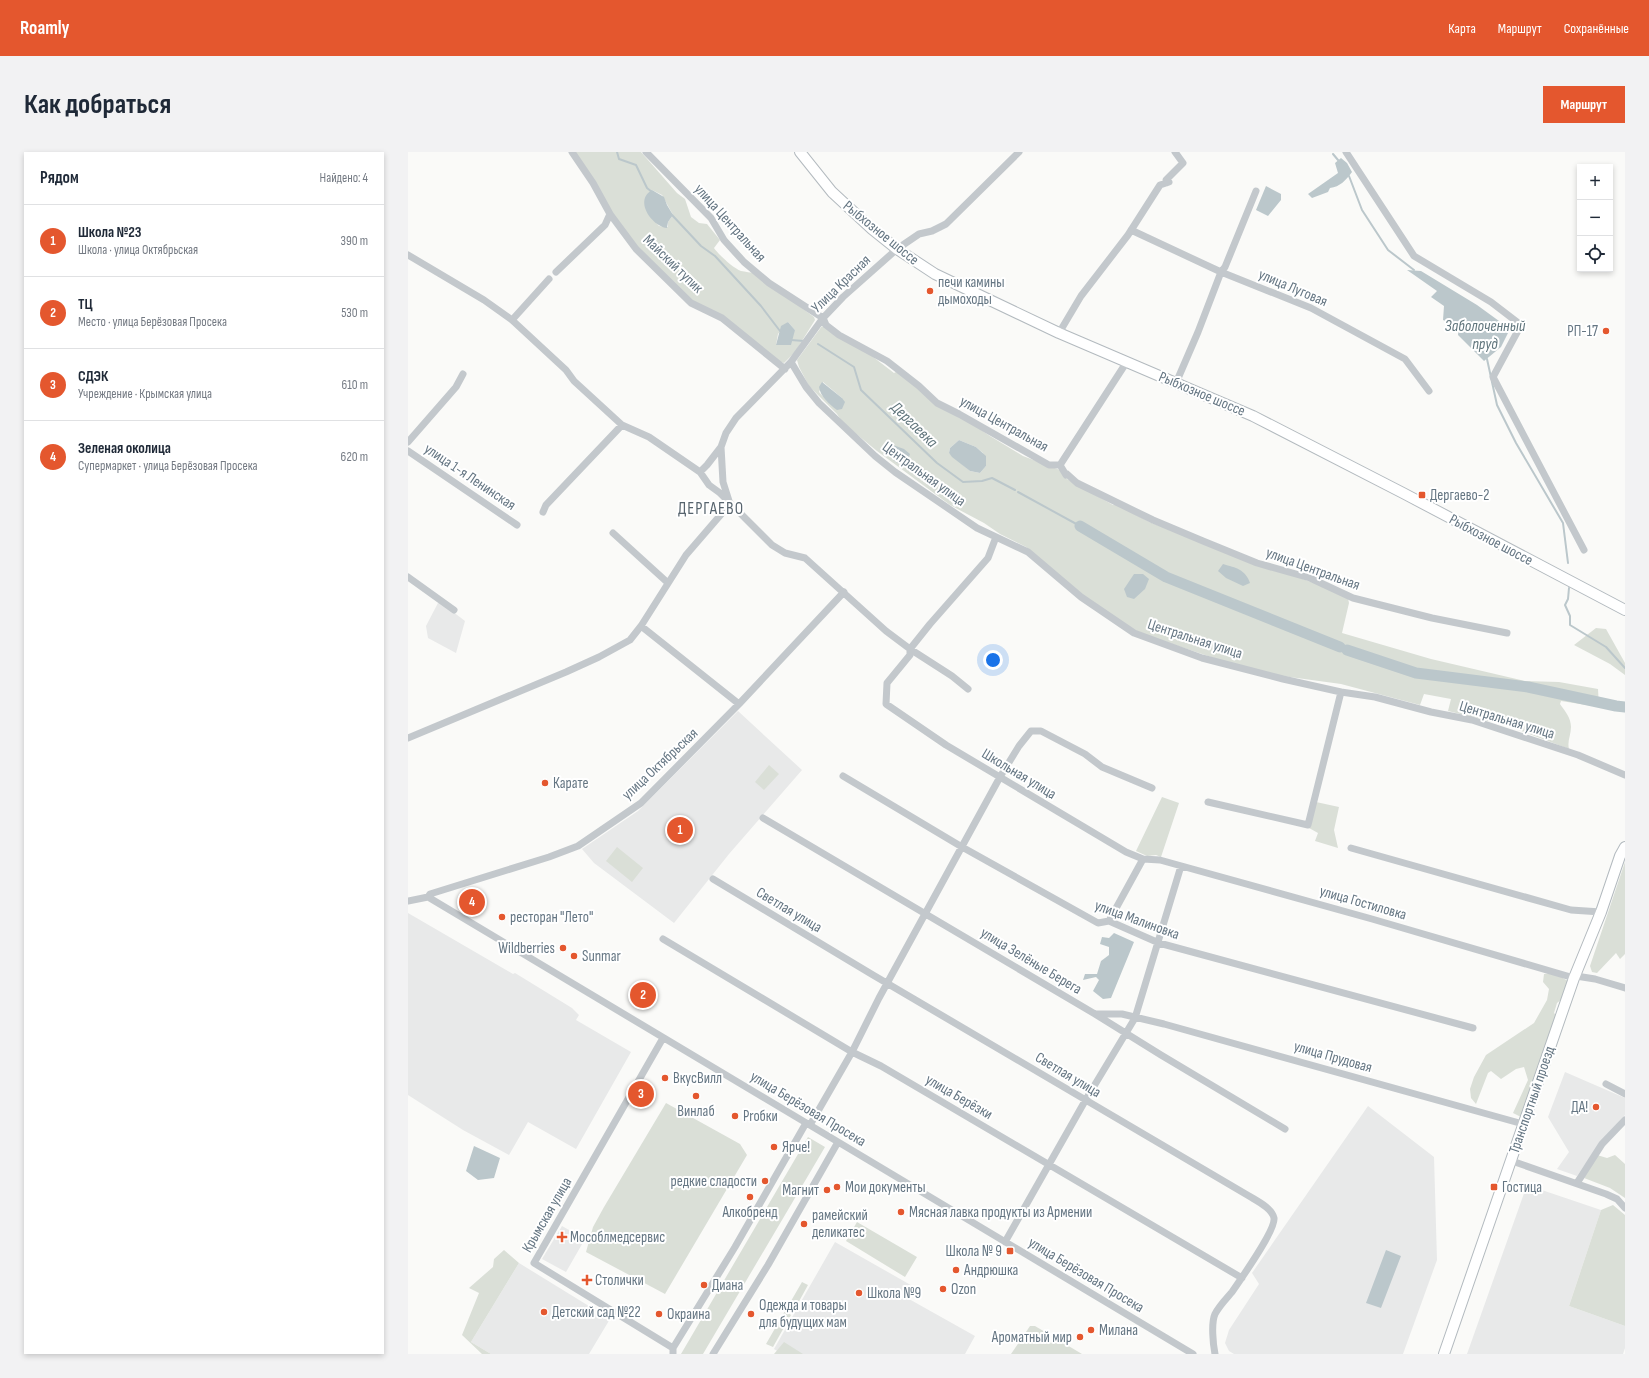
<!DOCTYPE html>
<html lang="ru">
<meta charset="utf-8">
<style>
:root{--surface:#fff;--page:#f2f2f3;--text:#1f2937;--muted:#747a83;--line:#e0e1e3;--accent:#e4572e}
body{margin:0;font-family:"Sofia Sans Condensed",sans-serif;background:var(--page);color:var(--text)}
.controls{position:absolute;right:12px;top:12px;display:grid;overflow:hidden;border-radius:0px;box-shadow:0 2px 6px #0003}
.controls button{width:36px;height:36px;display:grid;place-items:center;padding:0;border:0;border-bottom:1px solid var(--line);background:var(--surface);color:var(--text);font:20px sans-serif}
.you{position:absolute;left:585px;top:508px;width:14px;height:14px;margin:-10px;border:3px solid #fff;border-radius:50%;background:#1a73e8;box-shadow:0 0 0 6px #1a73e833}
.badge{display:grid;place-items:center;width:26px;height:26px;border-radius:50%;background:var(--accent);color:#fff;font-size:13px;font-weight:700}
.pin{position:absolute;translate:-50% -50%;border:2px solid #fff;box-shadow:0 1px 4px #0006}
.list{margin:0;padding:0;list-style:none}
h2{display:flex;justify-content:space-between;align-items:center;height:52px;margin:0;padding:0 16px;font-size:17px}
h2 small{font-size:13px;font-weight:400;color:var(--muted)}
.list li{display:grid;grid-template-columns:26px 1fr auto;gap:12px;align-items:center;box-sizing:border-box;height:72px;padding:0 16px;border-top:1px solid var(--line)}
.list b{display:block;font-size:15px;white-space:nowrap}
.list p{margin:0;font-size:13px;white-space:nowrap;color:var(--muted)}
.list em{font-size:13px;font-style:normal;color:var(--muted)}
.icon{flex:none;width:22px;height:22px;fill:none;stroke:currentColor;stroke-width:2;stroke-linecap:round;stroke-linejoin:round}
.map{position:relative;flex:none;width:1217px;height:1202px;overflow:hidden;border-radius:0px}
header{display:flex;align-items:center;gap:24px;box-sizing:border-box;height:56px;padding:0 20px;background:var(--accent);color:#fff}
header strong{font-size:19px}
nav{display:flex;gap:22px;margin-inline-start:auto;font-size:14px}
.intro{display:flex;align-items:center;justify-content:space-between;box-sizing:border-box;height:96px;padding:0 24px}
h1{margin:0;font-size:28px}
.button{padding:10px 18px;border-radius:0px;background:var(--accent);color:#fff;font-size:14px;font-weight:700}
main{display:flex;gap:24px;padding:0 24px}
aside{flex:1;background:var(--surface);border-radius:0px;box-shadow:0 2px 6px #0003}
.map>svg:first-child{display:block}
</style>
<header>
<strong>Roamly</strong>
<nav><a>Карта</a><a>Маршрут</a><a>Сохранённые</a></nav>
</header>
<div class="intro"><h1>Как добраться</h1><a class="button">Маршрут</a></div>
<main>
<aside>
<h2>Рядом<small>Найдено: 4</small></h2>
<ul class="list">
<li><span class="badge">1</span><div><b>Школа №23</b><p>Школа · улица Октябрьская</p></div><em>390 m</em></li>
<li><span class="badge">2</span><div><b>ТЦ</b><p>Место · улица Берёзовая Просека</p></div><em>530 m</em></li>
<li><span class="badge">3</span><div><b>СДЭК</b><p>Учреждение · Крымская улица</p></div><em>610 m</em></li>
<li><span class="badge">4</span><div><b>Зеленая околица</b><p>Супермаркет · улица Берёзовая Просека</p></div><em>620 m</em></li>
</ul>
</aside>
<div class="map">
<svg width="1217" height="1202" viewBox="0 0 1217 1202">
<rect width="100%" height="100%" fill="#fafaf8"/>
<!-- built -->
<path fill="#e8e9e9" d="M31 449 57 469 48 501 20 486 18 474Z
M330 559 394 618 321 702 266 771 186 711 174 697 230 659Z
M0 761 105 822 107 821 164 856 171 863 168 868 223 900 168 997 120 970 101 1003 55 978 0 943Z
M1157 920 1217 946V963L1194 988 1169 1024 1149 1017 1161 1000 1140 965Z
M960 954 1026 1005 1029 1108 995 1202H826L821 1199 817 1191 821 1178 851 1132 844 1121Z
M1119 1033 1193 1058 1161 1154 1217 1174V1196L1215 1202H1059Z
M154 1074 177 1087 158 1120 134 1107Z
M427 1090 508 1136 501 1147 567 1184 557 1202H374L366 1197Z
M111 1111 202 1167 181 1202H83L63 1190Z"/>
<!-- green -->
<path fill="#dadfd7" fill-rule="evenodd" d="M166 0H233L269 41 277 47 283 65 291 71 299 72 312 88 306 96C310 102 325 116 333 119 337 120 343 120 348 122L406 165 407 168 387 200 376 211 370 209 284 149 230 95 212 73ZM244 38 254 43 265 63 260 70V75L251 74 240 61ZM380 170 387 178 368 193 370 182Z
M414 174 460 201 486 221 488 220 582 284 615 304 652 318 659 327 705 353 708 352 741 370 911 433 940 446 941 451 934 481 1023 507 1117 529 1151 530 1190 537 1191 555 1153 549 1152 552C1157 559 1163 566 1163 575 1163 583 1159 589 1161 597L1100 574 1040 559 1043 547 1016 542 1012 553 933 532 867 523 827 513 770 494 725 478 694 459 618 395 592 382 576 371 542 353 469 299 435 271 429 262 401 234 391 215 389 208ZM415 230 434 246 422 252 411 240ZM551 288 568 295 575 301 578 314 572 321 562 319 541 301 542 296Z
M1188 476 1198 477 1217 511V523L1202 512 1166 493Z
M361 613 371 622 356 638 347 630Z
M754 645 771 651 753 705 748 703 739 704 728 699Z
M908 650 931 655 926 678 930 696 907 689 910 681 901 676Z
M209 695 235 716 224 730 198 709Z
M1217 710V802L1212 807 1208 801 1189 821 1184 820 1182 814Z
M1146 821 1160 829 1154 847 1149 851 1146 861 1149 864 1113 965 1105 961 1120 928 1116 915 1108 917 1093 927 1083 919 1080 921 1068 952 1063 946 1062 937 1066 925 1078 903 1126 871 1139 848 1141 837 1135 830 1136 822Z
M258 951 332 992 339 1003 257 1142 178 1100 185 1075 196 1055Z
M400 985 417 995 295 1202H273Z
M1189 1003 1199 1006 1207 1003 1217 1012V1046L1202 1036 1176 1026Z
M1205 1053 1217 1063V1174L1161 1154 1193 1058Z
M449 1070 509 1105 497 1125 438 1089Z
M96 1098 111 1111 63 1190 83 1202H74L54 1183 71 1141 61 1136 85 1115 86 1107Z
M394 1130 400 1133 389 1153 383 1149Z
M377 1159 383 1163 365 1195 358 1192Z
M622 1174H627L674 1202H603Z
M376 1190 395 1202H366Z"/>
<!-- water -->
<path fill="#bbc7cb" d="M933 6 939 11 944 20C938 28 932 35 922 36L920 40 904 46 900 42 930 21 927 11Z
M858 34 873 42V48L860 64 848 58Z
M244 38 256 45 259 53 265 63 260 70 259 76C245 75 225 49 244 38Z
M999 118 1013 119 1069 153 1102 177 1093 195 1076 209 1050 183 1051 175 1035 168 1036 154 1023 145 1029 139Z
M380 170 387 178 383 193H368L373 174Z
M414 230 434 246 437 250 434 257 429 258C422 253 412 244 411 235Z
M551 288 568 295 578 304V314L572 321 562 319 544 305 541 301 542 296Z
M485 293 496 297 502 302 500 308 494 312C485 311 476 301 485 293Z
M815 412C828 416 837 417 842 431L835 434 818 426 810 419Z
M726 422H735L741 427 737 437 726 447 719 445 716 437Z
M706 781 726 790 703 846 695 847 685 839 691 828 688 825 675 828 677 822H689L693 809 701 803V795L692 792 694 785 701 786Z
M66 994 92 1006 86 1026 70 1028 58 1019Z
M978 1098 993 1104 973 1156 958 1151Z"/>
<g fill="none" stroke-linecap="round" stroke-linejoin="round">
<!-- stream -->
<path stroke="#bbc7cb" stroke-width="2" d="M209 0 211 7 228 13 239 36 244 40
M925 2 930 8
M941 24 954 58 980 98 1006 118
M264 63 293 94 307 104 353 154 372 179
M383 188 396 189
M410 192 446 215 453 238 529 311 555 330 574 329 584 326 607 338
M1079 207 1089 253 1108 291 1155 371 1160 411
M610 340 672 374
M1161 436 1160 447 1157 453 1162 464V473L1198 495 1217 516"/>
<!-- river -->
<path stroke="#bbc7cb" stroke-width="11" d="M672 374 758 425 932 495
M939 498 1008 521 1120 535 1208 554 1217 555"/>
<defs>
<path id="secondary" d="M392 0 424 40 464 77 489 97 527 122 651 181 845 264 995 341 1217 458
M1036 1202 1166 826 1193 760 1212 704 1217 695"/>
</defs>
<!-- secondary casing -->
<use href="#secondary" stroke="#b3babf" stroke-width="12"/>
<!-- street -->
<path stroke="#c3c8cc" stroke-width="7" d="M164 0 185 31 202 62 228 97 283 151 314 166 377 217
M238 0 303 66 316 88 336 110 361 131 415 166 418 173 431 183 479 209 511 234 529 251 551 262 641 313H652L658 323 659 322 669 331 745 368 795 389 849 411 902 426 945 446 1024 466 1099 481
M938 0 1006 104 1083 150 1113 173 1085 225 1176 398
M758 31V28L775 11 767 0
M723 78 813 120 903 156 997 207 1021 239
M0 103 76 148 104 168 158 218 166 229 214 273 241 285 292 320 301 333 312 341 364 393 377 401 397 406 478 479 502 497 544 524 560 537
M148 120 197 73 202 62
M104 168 141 127
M651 181 673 144 720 83 752 33 761 30
M383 210 398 235 411 251 467 304 487 320 569 376 620 400 673 445 726 481 794 506 875 527 933 540 967 545 1023 560 1064 568 1170 603 1217 623
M768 231 790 180 813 120 817 115 848 39
M0 290 48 235 55 222
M0 299 109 373
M652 313 718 211
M292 320 299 313 313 295
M135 360 138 353 214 273
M205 381 260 431
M588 385 580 406 522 472 502 497V503L479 531 478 552 538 593 718 700 735 707 752 708 964 767 1166 826
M0 425 46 458
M233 474 331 552
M0 586 158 520 191 505 222 488 233 474 278 403 322 352 315 330 313 295 318 281 328 266 383 210 415 166 435 145 489 97 511 82 524 79 538 72 611 0
M435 624 554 695 690 771 701 769 751 791 1065 876
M800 650 900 673 933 540
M355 666 687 862 753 903 877 977
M943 696 1163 758 1193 760
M305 727 465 823 841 1044C849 1049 864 1056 866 1066 868 1078 832 1128 824 1140 818 1147 811 1154 807 1162 803 1171 805 1192 807 1202
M20 745 22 742 141 705 170 694 233 651 331 552 436 440
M0 749 20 745 785 1202
M701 769 735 707
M255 787 444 900 473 914 834 1126
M1168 824 1187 827 1217 836
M688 862H714L756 872 1115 972
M255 886 126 1111 265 1196
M1198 932 1217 942
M402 973 444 900 471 846 592 625 611 594 623 579H633L677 602 694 615 744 636
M1104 1009 1198 1042 1209 1047 1217 1056
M1169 1031 1194 992 1217 968
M597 1090 677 949 727 866 773 714
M265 1202V1196L327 1095 398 971
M305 1202 360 1113 430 990"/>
<!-- secondary -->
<use href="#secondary" stroke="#fff" stroke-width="10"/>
</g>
<!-- markers -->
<g fill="#e4572e" stroke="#fff" stroke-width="1.5">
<circle cx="522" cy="139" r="4"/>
<circle cx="1198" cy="179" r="4"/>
<rect x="1010" y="339" width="8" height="8" rx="2"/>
<circle cx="137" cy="631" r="4"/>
<circle cx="94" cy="765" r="4"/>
<circle cx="155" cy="796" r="4"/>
<circle cx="166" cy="804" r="4"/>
<circle cx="257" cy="926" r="4"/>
<circle cx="288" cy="944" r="4"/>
<circle cx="1188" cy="955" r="4"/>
<circle cx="327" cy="964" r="4"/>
<circle cx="366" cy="995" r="4"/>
<circle cx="357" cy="1029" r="4"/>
<circle cx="429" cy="1035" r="4"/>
<rect x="1082" y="1031" width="8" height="8" rx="2"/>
<circle cx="419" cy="1038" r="4"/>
<circle cx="342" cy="1045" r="4"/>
<circle cx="493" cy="1060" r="4"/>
<circle cx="396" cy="1072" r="4"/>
<path d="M152 1079h4v4h4v4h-4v4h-4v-4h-4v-4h4z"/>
<rect x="598" y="1095" width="8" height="8" rx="2"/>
<circle cx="548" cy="1118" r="4"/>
<path d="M177 1122h4v4h4v4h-4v4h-4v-4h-4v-4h4z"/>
<circle cx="296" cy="1133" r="4"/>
<circle cx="535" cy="1137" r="4"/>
<circle cx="451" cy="1141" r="4"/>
<circle cx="136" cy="1160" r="4"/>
<circle cx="251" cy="1162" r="4"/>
<circle cx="343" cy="1162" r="4"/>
<circle cx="683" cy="1178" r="4"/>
<circle cx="672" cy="1185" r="4"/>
</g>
<g text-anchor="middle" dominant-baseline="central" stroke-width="4" stroke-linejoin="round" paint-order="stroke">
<!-- street labels -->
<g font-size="15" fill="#657683" stroke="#fff">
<text transform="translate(322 71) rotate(48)">улица Центральная</text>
<text transform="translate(473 81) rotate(39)">Рыбхозное шоссе</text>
<text transform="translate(265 112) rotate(44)">Майский тупик</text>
<text transform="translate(433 132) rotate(-44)">Улица Красная</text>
<text transform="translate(885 136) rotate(23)">улица Луговая</text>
<text transform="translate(794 242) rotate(23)">Рыбхозное шоссе</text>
<text transform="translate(596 272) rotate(29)">улица Центральная</text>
<text transform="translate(516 322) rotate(36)">Центральная улица</text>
<text transform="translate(62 325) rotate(34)">улица 1-я Ленинская</text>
<text transform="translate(1083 388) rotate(28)">Рыбхозное шоссе</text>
<text transform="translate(905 417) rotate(20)">улица Центральная</text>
<text transform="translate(787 487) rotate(18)">Центральная улица</text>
<text transform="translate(1099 568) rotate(17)">Центральная улица</text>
<text transform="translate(252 612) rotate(-43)">улица Октябрьская</text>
<text transform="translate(611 622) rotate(31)">Школьная улица</text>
<text transform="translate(955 751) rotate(16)">улица Гостиловка</text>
<text transform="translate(381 758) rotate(31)">Светлая улица</text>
<text transform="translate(729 768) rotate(20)">улица Малиновка</text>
<text transform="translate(623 809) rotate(31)">улица Зелёные Берега</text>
<text transform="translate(925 905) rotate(16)">улица Прудовая</text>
<text transform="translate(660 923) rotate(31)">Светлая улица</text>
<text transform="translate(551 945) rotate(30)">улица Берёзки</text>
<text transform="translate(1124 948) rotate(-71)">Транспортный проезд</text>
<text transform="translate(400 957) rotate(31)">улица Берёзовая Просека</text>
<text transform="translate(139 1063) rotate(-60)">Крымская улица</text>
<text transform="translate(678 1123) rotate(31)">улица Берёзовая Просека</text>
</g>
<!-- poi labels -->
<g font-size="15" fill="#657683" stroke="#fff" text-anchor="start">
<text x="530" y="130">печи камины<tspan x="530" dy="17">дымоходы</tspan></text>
<text x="1190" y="179" text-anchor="end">РП-17</text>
<text x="1022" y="343">Дергаево-2</text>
<text x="145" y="631">Карате</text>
<text x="102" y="765">ресторан "Лето"</text>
<text x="147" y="796" text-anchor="end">Wildberries</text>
<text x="174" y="804">Sunmar</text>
<text x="265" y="926">ВкусВилл</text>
<text x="1180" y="955" text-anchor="end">ДА!</text>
<text x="288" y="959" text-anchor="middle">Винлаб</text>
<text x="335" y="964">Proбки</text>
<text x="374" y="995">Ярче!</text>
<text x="349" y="1029" text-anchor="end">редкие сладости</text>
<text x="437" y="1035">Мои документы</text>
<text x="1094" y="1035">Гостица</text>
<text x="411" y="1038" text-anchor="end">Магнит</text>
<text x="342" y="1060" text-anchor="middle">Алкобренд</text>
<text x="501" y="1060">Мясная лавка продукты из Армении</text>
<text x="404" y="1063">рамейский<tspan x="404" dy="17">деликатес</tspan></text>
<text x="162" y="1085">Мособлмедсервис</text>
<text x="594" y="1099" text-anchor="end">Школа № 9</text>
<text x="556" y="1118">Андрюшка</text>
<text x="187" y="1128">Столички</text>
<text x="304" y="1133">Диана</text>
<text x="543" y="1137">Ozon</text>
<text x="459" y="1141">Школа №9</text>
<text x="351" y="1153">Одежда и товары<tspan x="351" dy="17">для будущих мам</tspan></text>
<text x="144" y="1160">Детский сад №22</text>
<text x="259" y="1162">Окраина</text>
<text x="691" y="1178">Милана</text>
<text x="664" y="1185" text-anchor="end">Ароматный мир</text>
</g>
<!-- water labels -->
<g font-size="16" font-style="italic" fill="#60757c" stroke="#fff">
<text x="1077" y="174">Заболоченный<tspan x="1077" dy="18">пруд</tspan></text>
<text transform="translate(506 273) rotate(44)">Дергаевка</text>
</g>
<!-- quarter labels -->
<g font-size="17" letter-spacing="1" fill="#57646e" stroke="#fff">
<text x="303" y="357">ДЕРГАЕВО</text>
</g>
</g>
</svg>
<div class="controls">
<button>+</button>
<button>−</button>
<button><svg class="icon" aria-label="locate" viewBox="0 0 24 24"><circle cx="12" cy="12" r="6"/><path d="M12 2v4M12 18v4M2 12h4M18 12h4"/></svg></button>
</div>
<div class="you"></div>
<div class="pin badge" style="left:272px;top:678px">1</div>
<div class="pin badge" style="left:235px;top:843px">2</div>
<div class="pin badge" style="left:233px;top:942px">3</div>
<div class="pin badge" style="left:64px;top:750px">4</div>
</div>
</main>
